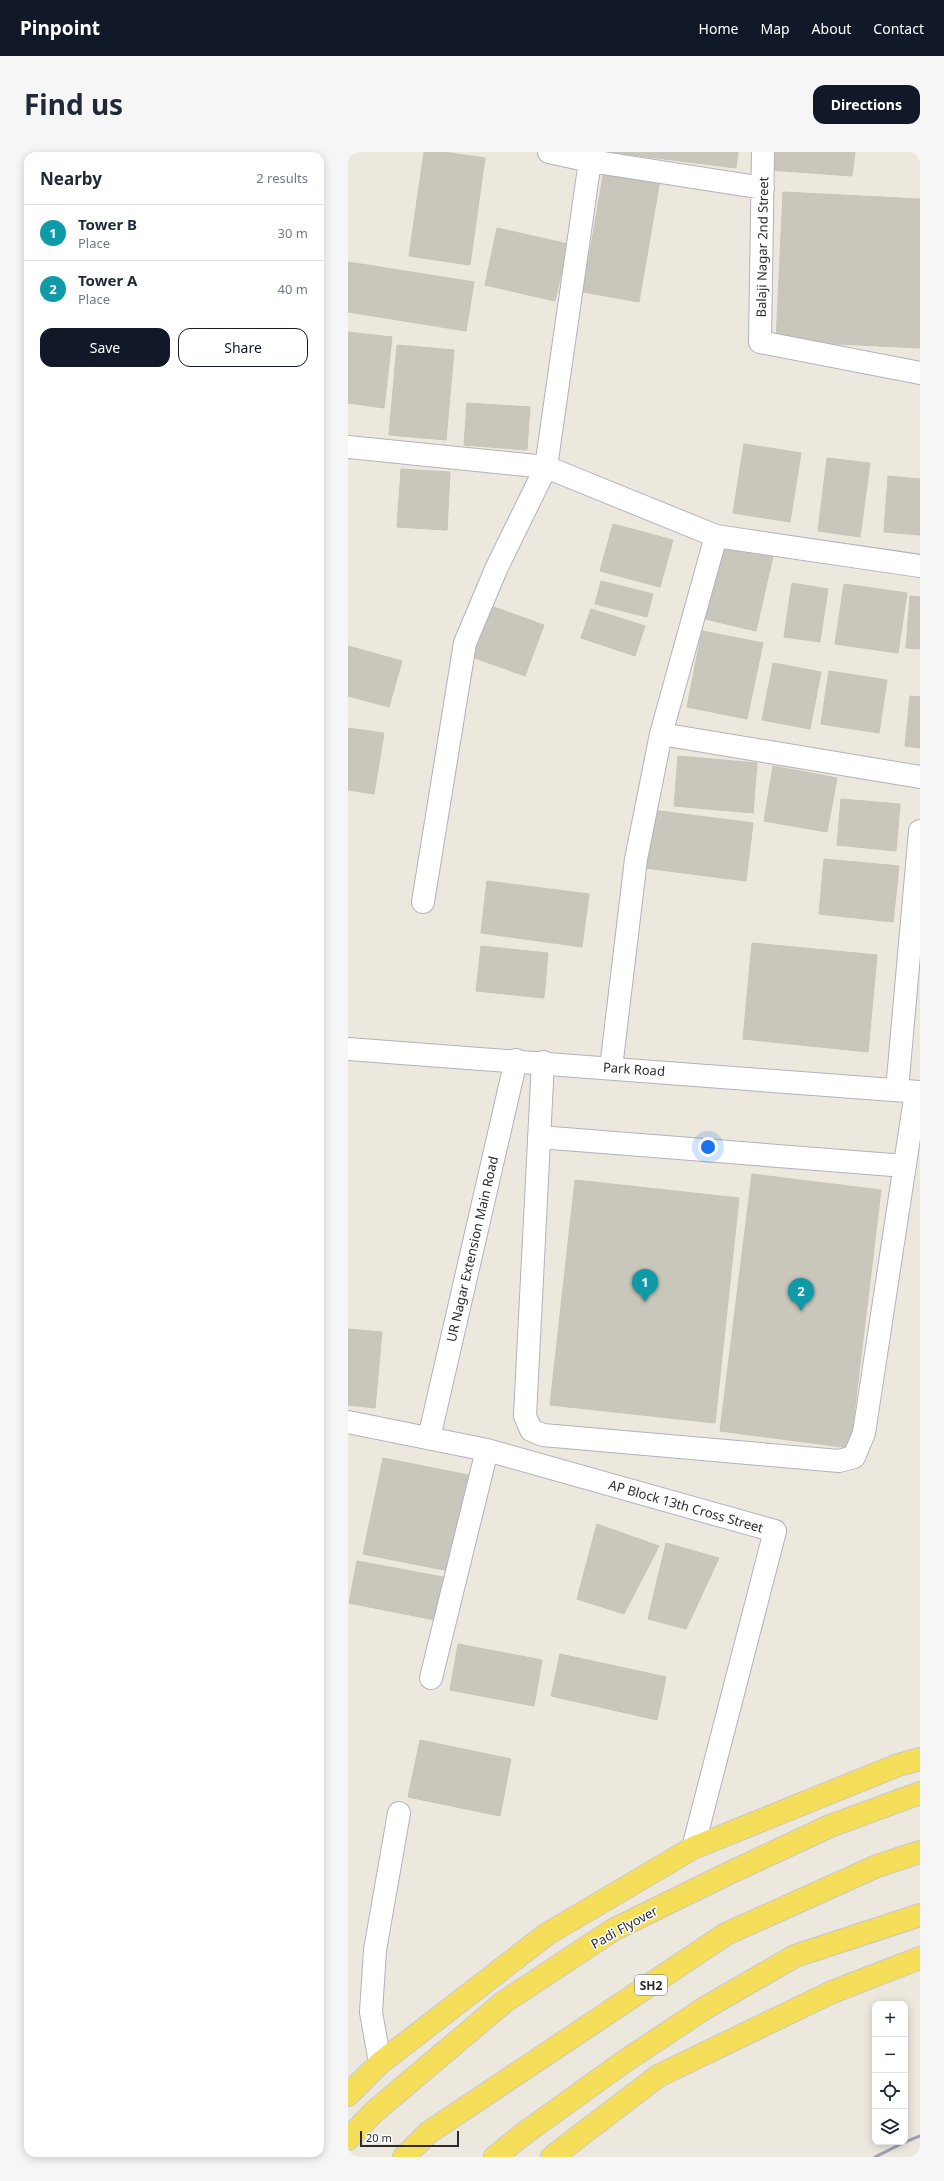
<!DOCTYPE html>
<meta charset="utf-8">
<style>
:root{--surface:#fff;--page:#f6f6f7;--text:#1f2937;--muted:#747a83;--line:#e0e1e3;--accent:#111827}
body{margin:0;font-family:"Noto Sans",sans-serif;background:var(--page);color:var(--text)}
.controls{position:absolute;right:12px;bottom:12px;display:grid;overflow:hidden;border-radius:8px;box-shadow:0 2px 10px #0003}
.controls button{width:36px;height:36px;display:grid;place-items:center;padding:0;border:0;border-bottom:1px solid var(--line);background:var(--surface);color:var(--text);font:20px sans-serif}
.scale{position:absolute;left:12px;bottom:10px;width:99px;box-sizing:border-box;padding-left:4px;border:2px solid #2b2b2b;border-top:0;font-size:11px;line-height:14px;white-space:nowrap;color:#2b2b2b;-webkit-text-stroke:3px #fff;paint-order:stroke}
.you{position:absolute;left:360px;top:995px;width:14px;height:14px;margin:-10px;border:3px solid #fff;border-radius:50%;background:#1a73e8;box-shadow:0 0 0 6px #1a73e833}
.badge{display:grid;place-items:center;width:26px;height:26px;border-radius:50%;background:var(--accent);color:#fff;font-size:13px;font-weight:700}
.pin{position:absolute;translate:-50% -33px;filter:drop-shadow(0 1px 2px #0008)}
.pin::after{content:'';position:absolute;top:21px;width:14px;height:12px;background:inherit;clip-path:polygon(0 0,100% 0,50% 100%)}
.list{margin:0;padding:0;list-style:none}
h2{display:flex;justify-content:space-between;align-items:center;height:52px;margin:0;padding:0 16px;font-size:17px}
h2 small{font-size:13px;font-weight:400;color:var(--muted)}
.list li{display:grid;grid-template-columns:26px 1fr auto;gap:12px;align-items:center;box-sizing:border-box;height:56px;padding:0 16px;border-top:1px solid var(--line)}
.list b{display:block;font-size:15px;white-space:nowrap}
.list p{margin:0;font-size:13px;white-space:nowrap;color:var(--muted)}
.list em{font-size:13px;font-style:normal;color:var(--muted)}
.actions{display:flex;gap:8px;padding:12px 16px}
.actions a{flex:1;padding:9px 0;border:1px solid var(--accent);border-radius:12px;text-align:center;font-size:14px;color:var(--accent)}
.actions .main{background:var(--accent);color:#fff}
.icon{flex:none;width:22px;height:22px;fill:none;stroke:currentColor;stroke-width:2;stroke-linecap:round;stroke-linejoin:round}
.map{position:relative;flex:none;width:572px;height:2005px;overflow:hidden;border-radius:12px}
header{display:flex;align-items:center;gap:24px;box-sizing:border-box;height:56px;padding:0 20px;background:var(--accent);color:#fff}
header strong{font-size:19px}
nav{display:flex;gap:22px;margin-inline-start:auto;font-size:14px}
.intro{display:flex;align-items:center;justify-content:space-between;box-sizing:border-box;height:96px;padding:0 24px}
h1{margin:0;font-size:28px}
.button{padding:10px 18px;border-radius:12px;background:var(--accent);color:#fff;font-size:14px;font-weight:700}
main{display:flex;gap:24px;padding:0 24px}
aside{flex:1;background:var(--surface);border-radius:12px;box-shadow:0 2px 10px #0003}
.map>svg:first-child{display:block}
</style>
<header>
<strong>Pinpoint</strong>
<nav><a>Home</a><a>Map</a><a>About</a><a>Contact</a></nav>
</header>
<div class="intro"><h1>Find us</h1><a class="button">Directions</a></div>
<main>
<aside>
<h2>Nearby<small>2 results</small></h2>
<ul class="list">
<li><span class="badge" style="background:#0f9aa8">1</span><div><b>Tower B</b><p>Place</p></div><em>30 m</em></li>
<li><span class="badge" style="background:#0f9aa8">2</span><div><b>Tower A</b><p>Place</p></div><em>40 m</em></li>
</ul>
<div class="actions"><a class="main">Save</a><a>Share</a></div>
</aside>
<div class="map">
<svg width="572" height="2005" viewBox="0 0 572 2005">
<rect width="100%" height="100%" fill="#ede8dd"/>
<!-- building -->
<path fill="#c9c6bb" stroke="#c9c4b6" d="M76 0H95L137 6 122 113 61 104Z
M260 0H390L388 16Z
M423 0H507L504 24 422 18Z
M256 18 312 28 291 150 235 140Z
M435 40 572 47V196L428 189Z
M149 76 220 92 207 149 137 133Z
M0 110 126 130 118 179 0 160Z
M0 180 44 185 36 256 0 251Z
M49 193 106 198 98 288 41 283Z
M119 251 182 255 179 298 116 293Z
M396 292 453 301 442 370 385 361Z
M479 306 522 311 512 385 470 379Z
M53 317 102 320 99 378 49 375Z
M540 324 572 327V383L536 380Z
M265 372 325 388 312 435 252 419Z
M373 393 425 404 408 479 357 467Z
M253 429 305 442 299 465 247 452Z
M444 431 480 437 472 490 436 485Z
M496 432 559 441 550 501 487 492Z
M562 444 572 445V497L558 496Z
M143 454 196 473 177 524 124 505Z
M243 457 297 474 287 504 233 486Z
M354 479 415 491 399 567 339 555Z
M0 494 54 509 41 555 0 544Z
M425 511 473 520 462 577 414 568Z
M481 519 539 528 531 581 473 572Z
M562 544 572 545V596L557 594Z
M0 576 36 581 26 642 0 638Z
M330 604 409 611 405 661 326 654Z
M425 614 489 626 479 680 416 669Z
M493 647 552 652 548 699 489 693Z
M304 658 405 671 398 729 297 716Z
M476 707 551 714 545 770 471 762Z
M139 729 241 742 234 795 133 781Z
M404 791 529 803 520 900 395 887Z
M133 794 200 801 196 846 128 839Z
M404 1022 533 1038 502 1296 372 1279Z
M227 1028 391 1046 367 1271 202 1253Z
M0 1177 34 1180 27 1256 0 1253Z
M35 1306 120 1323 101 1419 15 1402Z
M249 1372 311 1394 276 1462 229 1447Z
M318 1391 371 1406 338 1477 300 1467Z
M9 1409 100 1426 92 1469 1 1451Z
M110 1492 194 1508 186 1554 102 1538Z
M212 1502 318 1525 309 1568 203 1544Z
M72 1588 163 1607 152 1664 60 1645Z"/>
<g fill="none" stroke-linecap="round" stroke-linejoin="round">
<defs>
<path id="minor" d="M201 0 242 9 415 36
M415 0 412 190 572 221
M0 295 198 315 368 384 572 414
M313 582 572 625
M75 750 117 491 149 415 198 315 242 9
M195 910 177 1264 183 1278 195 1283 491 1309 506 1305 516 1281 568 940
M263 916 288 707 313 582 368 384
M549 938 572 679
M191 985 557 1014
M0 1270 139 1298 427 1379 345 1696
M81 1286 168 908
M83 1526 139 1298
M32 1911 23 1860 27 1798 51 1661"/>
<path id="tertiary" d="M0 897 572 940"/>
<path id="primary" d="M0 1943 32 1911 199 1782 345 1696 550 1613 572 1607
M0 1987 27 1959 156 1850 265 1778 379 1722 482 1674 572 1641
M56 2005 80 1981 378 1782 529 1714 572 1700
M147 2005 174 1983 277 1909 357 1856 447 1804 572 1763
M204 2005 310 1924 484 1840 572 1806"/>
</defs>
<!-- minor casing -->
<use href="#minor" stroke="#b1b2bf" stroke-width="24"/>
<!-- tertiary casing -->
<use href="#tertiary" stroke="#b1b2bf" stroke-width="24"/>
<!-- primary casing -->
<use href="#primary" stroke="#c8c8c8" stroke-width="24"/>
<!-- minor -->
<use href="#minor" stroke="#fff" stroke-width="22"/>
<!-- tertiary -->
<use href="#tertiary" stroke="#fff" stroke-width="22"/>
<!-- primary -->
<use href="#primary" stroke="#f5df5a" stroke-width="22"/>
<!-- rail -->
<path stroke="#9fa0b6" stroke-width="3" d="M557 1990 572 1984
M527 2005 557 1990"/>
</g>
<g text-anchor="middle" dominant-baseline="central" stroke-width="3" stroke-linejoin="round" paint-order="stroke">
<!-- shield labels -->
<rect fill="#fff" stroke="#6b6b6b" stroke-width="1" x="287" y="1823" width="32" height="20" rx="3"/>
<g font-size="12" font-weight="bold" fill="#2b2b2b">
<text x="303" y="1833">SH2</text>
</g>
<!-- street labels -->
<g font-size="13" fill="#2b2b2b" stroke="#fff">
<text transform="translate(414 95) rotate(-89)">Balaji Nagar 2nd Street</text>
<text transform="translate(286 917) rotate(4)">Park Road</text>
<text transform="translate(124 1097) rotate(-77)">UR Nagar Extension Main Road</text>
<text transform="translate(338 1354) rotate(16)">AP Block 13th Cross Street</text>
<text transform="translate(276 1775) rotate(-29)">Padi Flyover</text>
</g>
</g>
</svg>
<div class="controls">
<button>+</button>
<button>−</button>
<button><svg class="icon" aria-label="locate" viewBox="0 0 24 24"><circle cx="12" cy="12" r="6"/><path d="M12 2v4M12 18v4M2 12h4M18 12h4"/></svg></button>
<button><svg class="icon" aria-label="layers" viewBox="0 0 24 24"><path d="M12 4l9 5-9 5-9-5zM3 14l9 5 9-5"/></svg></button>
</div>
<div class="scale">20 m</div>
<div class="you"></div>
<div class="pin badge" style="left:297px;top:1150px;background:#0f9aa8">1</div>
<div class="pin badge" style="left:453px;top:1159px;background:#0f9aa8">2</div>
</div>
</main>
